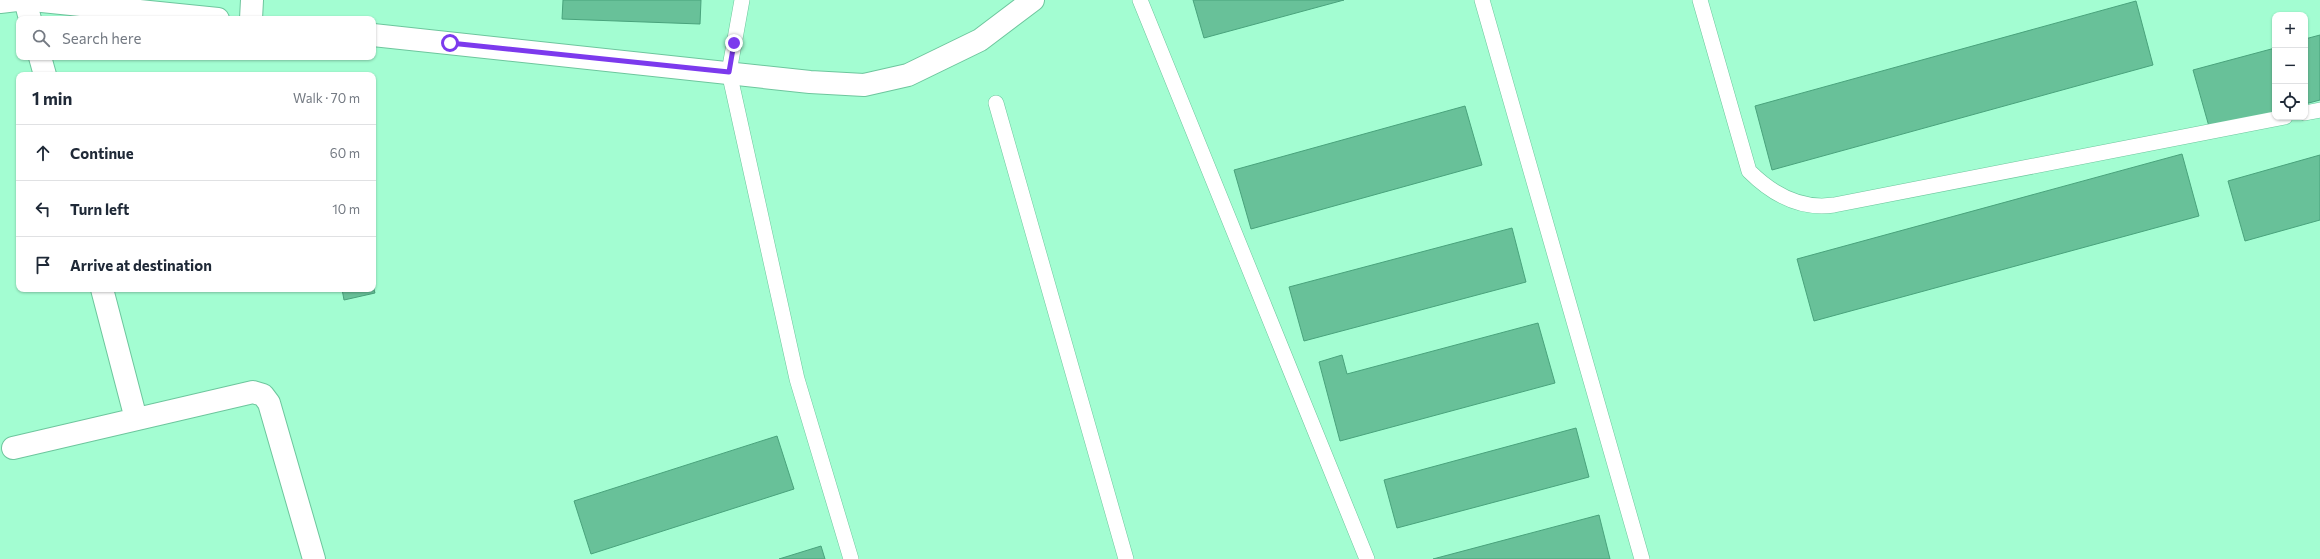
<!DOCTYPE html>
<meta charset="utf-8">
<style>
:root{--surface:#fff;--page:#f2f2f3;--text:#1f2937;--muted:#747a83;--line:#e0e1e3}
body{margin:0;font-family:Commissioner,sans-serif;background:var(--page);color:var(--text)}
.controls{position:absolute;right:12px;top:12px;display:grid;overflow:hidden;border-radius:8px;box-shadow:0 1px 3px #0004}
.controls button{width:36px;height:36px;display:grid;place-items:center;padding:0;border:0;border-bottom:1px solid var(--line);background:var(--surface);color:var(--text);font:20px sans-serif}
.stop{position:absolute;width:12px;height:12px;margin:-9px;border:3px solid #7c3aed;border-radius:50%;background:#fff}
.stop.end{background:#7c3aed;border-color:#fff;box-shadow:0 1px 4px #0008}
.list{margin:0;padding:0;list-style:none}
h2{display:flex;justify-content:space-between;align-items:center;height:52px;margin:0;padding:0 16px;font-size:17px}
h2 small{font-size:13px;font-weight:400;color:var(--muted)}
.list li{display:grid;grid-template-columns:26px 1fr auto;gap:12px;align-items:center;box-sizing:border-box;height:56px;padding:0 16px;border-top:1px solid var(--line)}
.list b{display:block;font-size:15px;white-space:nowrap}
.list em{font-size:13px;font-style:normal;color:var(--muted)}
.icon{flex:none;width:22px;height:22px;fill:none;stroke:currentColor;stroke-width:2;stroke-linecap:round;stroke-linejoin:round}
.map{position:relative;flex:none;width:2320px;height:559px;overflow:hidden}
.search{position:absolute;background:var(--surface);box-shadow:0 1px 3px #0004;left:16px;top:16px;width:360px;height:44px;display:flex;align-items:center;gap:10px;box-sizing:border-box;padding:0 14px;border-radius:8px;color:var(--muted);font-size:15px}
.panel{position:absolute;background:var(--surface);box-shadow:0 1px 3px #0004;left:16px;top:72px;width:360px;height:220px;border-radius:8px}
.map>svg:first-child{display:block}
</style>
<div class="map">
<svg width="2320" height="559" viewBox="0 0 2320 559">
<rect width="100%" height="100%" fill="#a3fdd2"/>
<!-- building -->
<path fill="#68c199" stroke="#49a37c" d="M563 0H701L700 24 562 19Z
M1193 0H1344L1204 38Z
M2136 1 2153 65 1772 170 1755 106Z
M2320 35V100L2305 104V39Z
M2275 48V112L2210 130 2193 70Z
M1465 106 1482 165 1251 229 1234 170Z
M2182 154 2199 216 1814 321 1797 259Z
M2320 155V220L2245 241 2228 181Z
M1512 228 1526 282 1304 341 1289 287Z
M373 286 375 293 344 300 342 289H373Z
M1538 323 1555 383 1340 441 1319 362 1342 355 1347 374Z
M1576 428 1589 477 1397 528 1384 480Z
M777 436 794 489 591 554 574 501Z
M1599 515 1610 559H1433Z
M821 546 825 559H779Z"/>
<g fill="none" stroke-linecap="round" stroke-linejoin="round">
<defs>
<path id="service" d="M742 0 729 72 797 379 851 559
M1140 0 1367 559
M1482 0 1642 559
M1700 0 1749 171C1772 194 1800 210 1834 205L2285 117
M996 103 1126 559
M2305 113 2320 110"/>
<path id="minor" d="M25 0 30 19
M251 19 252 0
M40 57 45 75
M102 289 136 419
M13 448 253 392 263 395 269 403 314 559"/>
<path id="secondary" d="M32 0 218 19
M0 2 17 0
M373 35 810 82 864 85 908 75 980 40 1033 0"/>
</defs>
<!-- service casing -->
<use href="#service" stroke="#6dc69d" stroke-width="16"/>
<!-- minor casing -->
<use href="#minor" stroke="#6dc69d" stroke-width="24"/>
<!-- secondary casing -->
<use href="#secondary" stroke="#6dc69d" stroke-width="24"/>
<!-- service -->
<use href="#service" stroke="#fff" stroke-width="15"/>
<!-- minor -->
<use href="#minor" stroke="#fff" stroke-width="22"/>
<!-- secondary -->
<use href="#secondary" stroke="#fff" stroke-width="22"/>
</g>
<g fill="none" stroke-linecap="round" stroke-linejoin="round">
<!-- route -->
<path stroke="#7c3aed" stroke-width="5" d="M450 43 729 72 734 43"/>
</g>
</svg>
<div class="controls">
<button>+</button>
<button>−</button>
<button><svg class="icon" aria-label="locate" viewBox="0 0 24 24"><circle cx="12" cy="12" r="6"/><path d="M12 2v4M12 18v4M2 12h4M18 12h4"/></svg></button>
</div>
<div class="stop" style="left:450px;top:43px"></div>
<div class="stop end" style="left:734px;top:43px"></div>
<div class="search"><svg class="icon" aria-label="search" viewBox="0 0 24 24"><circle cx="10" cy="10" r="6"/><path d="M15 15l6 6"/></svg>Search here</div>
<section class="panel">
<h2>1 min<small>Walk · 70 m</small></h2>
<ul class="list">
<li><svg class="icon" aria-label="ahead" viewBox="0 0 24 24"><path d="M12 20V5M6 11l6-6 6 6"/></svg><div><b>Continue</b></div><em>60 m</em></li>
<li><svg class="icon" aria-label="left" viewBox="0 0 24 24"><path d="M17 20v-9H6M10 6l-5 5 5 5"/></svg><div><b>Turn left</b></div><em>10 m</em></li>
<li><svg class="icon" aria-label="arrive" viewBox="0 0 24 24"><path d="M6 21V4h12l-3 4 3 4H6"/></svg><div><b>Arrive at destination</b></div></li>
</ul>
</section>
</div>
